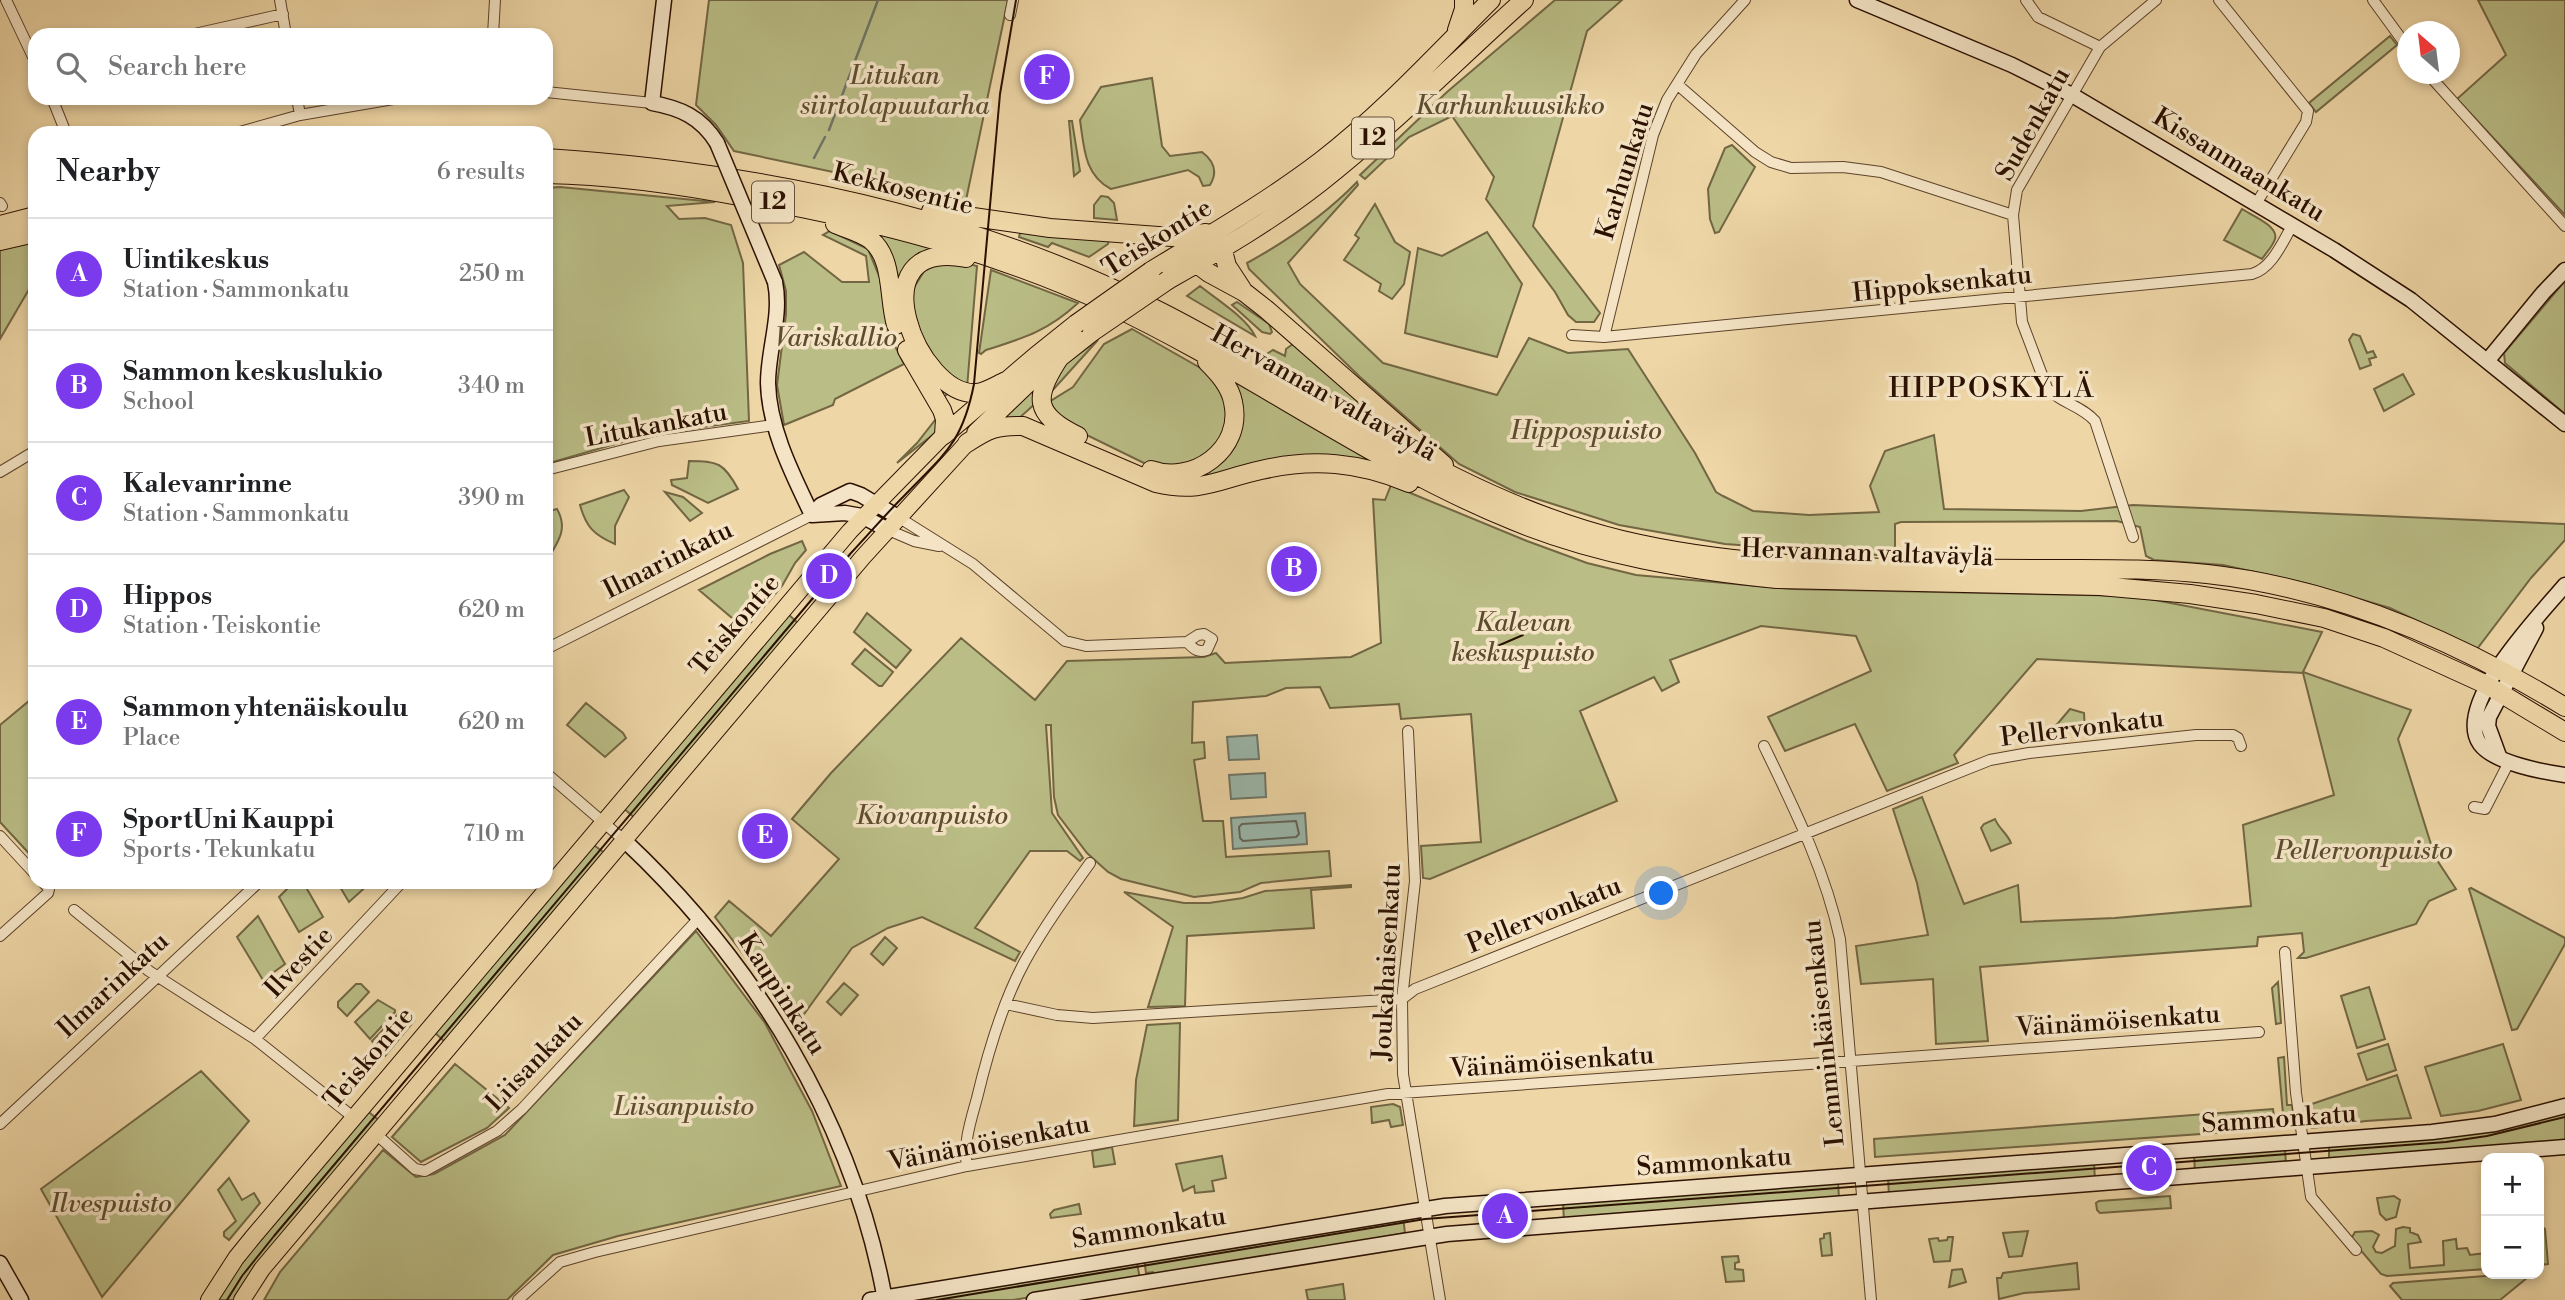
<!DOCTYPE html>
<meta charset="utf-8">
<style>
:root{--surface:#fff;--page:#f2f2f2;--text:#202124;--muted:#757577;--line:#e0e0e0;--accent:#7c3aed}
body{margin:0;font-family:"Libre Bodoni",serif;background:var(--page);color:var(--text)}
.controls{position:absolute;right:21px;bottom:21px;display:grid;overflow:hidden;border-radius:14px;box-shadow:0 4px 10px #0003}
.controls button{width:63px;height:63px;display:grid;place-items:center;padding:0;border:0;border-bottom:2px solid var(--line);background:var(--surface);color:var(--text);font:35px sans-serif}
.compass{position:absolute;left:2397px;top:21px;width:63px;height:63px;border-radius:50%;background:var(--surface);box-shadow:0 4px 10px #0003;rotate:332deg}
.you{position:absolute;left:1662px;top:894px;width:24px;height:24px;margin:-18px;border:5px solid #fff;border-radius:50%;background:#1a73e8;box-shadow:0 0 0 10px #1a73e833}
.badge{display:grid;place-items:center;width:46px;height:46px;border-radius:50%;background:var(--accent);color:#fff;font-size:23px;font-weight:700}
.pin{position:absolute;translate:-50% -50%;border:4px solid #fff;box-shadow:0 2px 7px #0006}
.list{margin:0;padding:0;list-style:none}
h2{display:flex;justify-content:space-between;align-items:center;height:91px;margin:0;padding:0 28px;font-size:30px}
h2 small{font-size:23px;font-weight:400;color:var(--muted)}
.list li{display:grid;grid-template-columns:46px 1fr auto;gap:21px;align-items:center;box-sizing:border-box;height:112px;padding:0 28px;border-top:2px solid var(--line)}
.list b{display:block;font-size:26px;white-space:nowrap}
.list p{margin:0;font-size:23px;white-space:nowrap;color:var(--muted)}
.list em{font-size:23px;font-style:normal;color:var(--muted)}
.icon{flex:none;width:38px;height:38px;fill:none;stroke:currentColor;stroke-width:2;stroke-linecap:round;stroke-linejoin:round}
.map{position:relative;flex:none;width:2565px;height:1300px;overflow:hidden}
.search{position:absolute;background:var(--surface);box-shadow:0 4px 10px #0003;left:28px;top:28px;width:525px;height:77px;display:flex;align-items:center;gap:18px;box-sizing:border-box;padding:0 24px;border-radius:21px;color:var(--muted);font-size:26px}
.panel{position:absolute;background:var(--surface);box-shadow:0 4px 10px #0003;left:28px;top:126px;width:525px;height:763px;border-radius:21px}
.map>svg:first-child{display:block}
</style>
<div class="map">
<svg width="2565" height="1300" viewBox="0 0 2565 1300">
<rect width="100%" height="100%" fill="#eed6a6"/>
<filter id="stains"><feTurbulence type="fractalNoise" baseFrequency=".00286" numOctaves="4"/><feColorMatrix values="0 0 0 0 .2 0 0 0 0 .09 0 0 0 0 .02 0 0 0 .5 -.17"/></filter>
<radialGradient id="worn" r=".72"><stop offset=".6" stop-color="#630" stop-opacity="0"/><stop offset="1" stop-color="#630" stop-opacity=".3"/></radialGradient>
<!-- green -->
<path fill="#babd86" stroke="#726643" stroke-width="2" d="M709 0H1008L966 200 734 151 716 125 696 105Z
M1555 0H1622L1587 31 1533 226 1600 313 1594 322H1576L1568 315 1555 292 1486 199 1494 177 1452 116 1409 137 1365 179 1360 175 1447 92Z
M2478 0H2565V215L2457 99 2506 55Z
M2390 36 2397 45 2316 112 2309 103Z
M1152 78 1162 146 1170 156 1202 152C1214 161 1218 172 1210 185L1203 186 1199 177 1188 170 1111 189C1084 175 1084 147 1080 120L1101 87Z
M1069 121H1072L1080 171 1074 176Z
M1732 145 1755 167 1719 232 1715 233 1710 219 1708 189 1725 148Z
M1357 182 1358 185 1288 263 1300 284 1383 363 1497 395 1529 338 1568 353 1628 349 1695 453 1716 492 1723 496 1753 511 1809 515 1879 512 1870 486 1885 451 1934 435 1944 509 2081 511 2133 505 2565 524V540L2531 578 2477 649 2390 608 2305 583 2223 565 2154 560 2146 556 2140 527 2117 521 1901 522 1895 524V551L1891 556 1725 544 1619 525 1515 492 1459 464 1360 377 1249 269 1247 263C1287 241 1325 215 1357 182Z
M560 187 715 202 667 206 679 219 705 218 731 225 743 263 749 421 650 434 546 464V188Z
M1101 196 1108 197 1114 203 1117 220 1094 218V205Z
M1375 204 1395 242 1410 252 1404 284 1392 299 1379 291 1381 284 1344 260 1359 238 1355 235Z
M2242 209C2251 215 2279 226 2275 239 2273 246 2266 253 2262 259L2224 240Z
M830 231 868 249 880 278 888 332 904 364 835 399 833 405 784 425 777 385 786 314V291L779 265 804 252 842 282H869L866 256 823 235Z
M1032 231 1109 238 1108 244 1089 257 1052 243 1048 247 1019 237 1020 233Z
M1487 232 1522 284 1497 357 1405 333 1418 248 1442 256Z
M878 234 930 247V252C869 282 913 362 953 390L942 398 914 352 899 322 892 271Z
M35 241V279L0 339V250Z
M955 261 977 266 967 388 937 363 918 334 910 294 926 268Z
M991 270 1078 303C1048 331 1024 338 986 350L981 354 979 353Z
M2565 281V414L2505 363 2504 353Z
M1200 286C1216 299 1247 318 1255 336L1187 296Z
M1237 302 1269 324 1272 332 1270 334 1262 332 1232 305Z
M1132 329 1211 374 1221 387 1228 414 1220 446 1188 468 1148 465 1058 421 1049 402 1073 387 1104 344Z
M2353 334 2360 336 2367 353 2373 351 2376 357 2369 359 2371 365 2360 369 2349 340Z
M1098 340 1052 391 1047 394 1060 368Z
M1293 344 1404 439 1284 370 1265 355 1273 350 1285 356 1286 349Z
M2403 374 2414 394 2384 411 2374 389Z
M1225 375 1373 462 1372 464 1212 481 1174 480 1228 453Z
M1037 384V402L1017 420 999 418Z
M939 415 941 421 935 433 897 463 917 443Z
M689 461C718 461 724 463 738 489L708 503 672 485 671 480 687 478Z
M1391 485 1527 541 1587 563 1636 575 1792 589 2134 596 2322 632 2303 672 2411 710 2398 739 2435 857 2456 889 2429 901 2416 924 2306 958H2298L2304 952 2302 933 2258 937 2257 946 1980 967 1988 1041 1936 1044 1933 979 1861 984 1856 946 1928 935 1917 883 1893 809 1922 797 1964 904 2018 885 2021 922 2115 918 2251 906 2243 825 2334 795 2303 673 2037 659 1954 755 1958 763 1887 791 1855 724 1785 751 1768 717 1871 671 1856 636 1761 626 1670 660 1679 682 1662 691 1654 677 1580 711 1617 801 1430 879 1423 878 1421 846 1481 842 1471 714 1401 719 1399 704 1330 708 1320 687 1286 688 1266 696 1193 702 1192 743 1204 742 1205 758 1194 760 1203 821H1223L1226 857 1329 851 1331 876 1261 883 1240 892 1194 897 1121 879 1108 872 1087 853 1058 815 1054 797 1051 730V725H1046L1052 813 1083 858 1080 861 1067 851H1030L975 928 1020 952 1015 961 922 917 888 928 852 948 794 1028 776 997 715 917 729 901 771 936 839 859 792 819 831 773 961 638 1035 700 1067 661 1204 657 1216 653 1225 663 1351 657 1381 643 1373 499 1385 500Z
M624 490 629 497 615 526V544C594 535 586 527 580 505Z
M665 492 683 497 702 513 690 521Z
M557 509C569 530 557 543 546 562V512Z
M802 541 806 550 795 563 782 586 745 629 699 590 770 554Z
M787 613 800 625 636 819 622 807Z
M867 613 911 650 896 668 854 632Z
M865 649 893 672 882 686H879L852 664Z
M35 696V860L0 822V725Z
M586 703 623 733 626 738 605 757 567 725Z
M2070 709 2084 713 2085 731 2075 733 2074 729 2060 732 2056 727 2054 728Z
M1995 819C1999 829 2007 833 2011 843L1991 851 1981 828 1984 824Z
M591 843 606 854 446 1043 433 1031Z
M294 882H303L323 917 299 932 279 897Z
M337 882H369L370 883 349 902Z
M1351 885V887L1311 890 1314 928 1187 936 1185 1006 1148 1007 1173 927 1124 892 1184 903H1209L1243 898 1265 891Z
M2471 888 2565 938V944L2517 1029 2512 1030 2469 889Z
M258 916 285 964 263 980 237 937Z
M696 931 765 1023 812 1111 841 1186 618 1236 553 1255 507 1300H264L280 1272 383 1150 416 1177 434 1174 505 1135Z
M885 937 897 948 883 965 871 954Z
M2278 982 2281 1023 2276 1024 2272 988Z
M844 983 858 995 841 1015 827 1002Z
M356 984H361L369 992 347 1016 338 1007V1002Z
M2369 987 2385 1039 2357 1048 2341 996Z
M378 1000 395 1010V1012L370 1039 355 1022Z
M399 1013 414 1021 385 1056 372 1041Z
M1180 1023 1178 1120 1134 1126 1136 1080 1147 1025Z
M2388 1044 2396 1070 2367 1080 2358 1054Z
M2503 1044 2521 1100 2478 1111 2441 1116 2425 1067Z
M2284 1057 2287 1105H2292L2295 1126H2289L2283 1114 2278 1058Z
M455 1064 509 1108 487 1128 421 1162 392 1137Z
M201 1071 249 1121 102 1297 41 1189Z
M2397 1075 2411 1118 2366 1121 2312 1128 2310 1127 2306 1106Z
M1393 1104 1400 1107 1403 1125 1391 1127 1389 1120 1372 1123 1371 1107Z
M2273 1109 2274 1117 2270 1118 2271 1129 1875 1157 1874 1139Z
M2565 1109V1142L2329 1163V1143Z
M366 1110 380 1121 235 1300H214L225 1282Z
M1112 1147 1115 1164 1094 1167 1092 1151Z
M2285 1148 2286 1165 2195 1174 2194 1154Z
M1222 1156 1226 1178 1212 1181 1214 1191 1195 1193 1194 1186 1183 1191 1176 1164Z
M2094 1161 2095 1182 1889 1196 1888 1178Z
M229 1178 242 1200 254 1193 260 1203 229 1240 224 1236V1232L236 1221 218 1190Z
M1838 1181 1839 1199 1564 1222 1563 1202Z
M2170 1196 2171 1208 2100 1213 2097 1210 2096 1203 2099 1201Z
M2394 1196 2400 1200 2396 1217 2386 1220 2380 1214 2377 1198Z
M1079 1204 1081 1214 1051 1218 1050 1214 1054 1210Z
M1403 1217 1405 1233 1154 1277 1153 1272 1146 1273 1144 1258Z
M2539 1224 2545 1229 2548 1264 2539 1265Z
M2403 1227 2410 1228V1232L2418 1235 2421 1242 2408 1244 2410 1268 2444 1265 2443 1241 2456 1239 2457 1249 2467 1248 2470 1255 2486 1253V1269L2387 1276 2381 1274 2351 1239 2355 1232 2372 1231 2379 1235 2373 1247 2376 1252 2382 1253 2395 1246 2396 1229Z
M2028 1231 2022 1256 2009 1257 2003 1233Z
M1830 1233 1832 1255 1822 1256 1820 1239 1824 1238V1234Z
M1948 1237H1953L1950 1261 1934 1262 1929 1239 1938 1238 1939 1241 1947 1240Z
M1738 1256 1739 1262 1735 1263V1269L1743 1270 1744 1281 1726 1282 1722 1257Z
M1137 1263 1140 1279 1013 1300H907Z
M2077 1263 2079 1289 2024 1293 1999 1299 1997 1278H2001L2003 1273Z
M1962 1269 1966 1282 1949 1287 1952 1270Z
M2512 1274H2528L2527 1278 2500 1300H2402L2390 1286 2393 1283Z
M1343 1284 1345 1300H1308L1306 1290Z"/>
<!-- water -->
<path fill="#9ab8ac" stroke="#6e7567" stroke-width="2" d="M1257 735 1259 759 1229 760 1227 737Z
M1265 773 1266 797 1231 799 1229 775Z
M1305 813 1307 844 1233 849 1231 818Z"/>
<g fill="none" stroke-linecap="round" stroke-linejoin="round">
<!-- shore -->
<path stroke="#626456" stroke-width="2" d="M1296 821 1299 834 1296 837 1243 841 1240 838 1239 827 1242 824Z"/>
<!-- stream -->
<path stroke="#6e7567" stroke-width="2.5" d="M829 130 878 0
M814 158 825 137"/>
<defs>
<path id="street" d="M6 0 35 61
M280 0 286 35
M2026 0 2038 17 2100 47
M2219 0 2308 111 2306 122 2256 204
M2373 0 2408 48
M1010 15 1013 0
M190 35 283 14
M493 35 495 0
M2428 74 2565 226
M1678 85 1755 152 1771 162 1791 168 1843 167 1881 172 2013 215
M546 92 652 103
M52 98 66 133
M297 98 300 115
M236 133 300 115 399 98
M0 203 2 206
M1572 335 1604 337 2252 274C2272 268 2282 243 2292 226
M1604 337 1653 135 1667 100 1696 54 1745 0
M546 470 659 441 774 425
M0 472 35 451
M898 517 973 564 1065 641 1086 646 1187 642 1198 635 1204 634 1212 639 1207 650C1197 653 1194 649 1187 642
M886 529 914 541 939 546
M2133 537 2095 421C2081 405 2060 403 2047 388L2022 322 2013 215 2017 190 2100 47 2156 0
M546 649 812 515
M1408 731 1415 881 1402 999 1403 1074 1440 1300
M1764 746C1795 810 1825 870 1840 939L1871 1300
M546 773 625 841
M2474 807 2485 809 2509 762
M0 836 35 874
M74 910 149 971 255 1039 353 1117
M0 936 48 893 49 889 43 882
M2285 952 2296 1093 2311 1197 2356 1250
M1006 1004 1057 1015 1093 1018 1402 999 1415 989 1990 760 2029 753 2196 735H2233L2238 738 2241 746
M255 1039 402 882
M0 1124 259 882
M376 1134 415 1169 425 1171 497 1131 522 1109 700 917
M967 1166C963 1143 971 1120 977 1098 988 1052 1002 1003 1025 961 1044 927 1067 895 1090 863
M518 1300 560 1262 595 1252 967 1166 1388 1094 2259 1032"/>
<path id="secondary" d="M664 0 652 103C680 108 701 117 717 143
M1857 0 2012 65 2072 95 2334 250 2411 300 2565 424
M775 282C782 316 768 349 768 383 769 429 793 475 812 515
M2488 360 2543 293 2565 270
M812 515 821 505 850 491 861 495 898 517
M812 515 845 513 862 516 886 529
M2565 585C2541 614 2452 704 2480 744 2494 763 2543 772 2565 775
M2499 756 2488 726 2489 717 2536 628
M625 841C755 963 853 1122 885 1300
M0 1263 21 1300
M870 1300 1445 1206 2432 1132 2495 1124 2565 1106
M1034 1300 1447 1234 2565 1147"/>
<path id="primary" d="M209 1300 236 1258 253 1237 850 531 944 435
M242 1300 262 1269 863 557 967 443"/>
<path id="highway" d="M1457 30 1464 9V0
M546 158C759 172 973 215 1163 313 1318 392 1450 498 1622 540 1760 573 1906 568 2047 569 2101 569 2154 568 2207 574 2335 588 2457 641 2565 707
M546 174C614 175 682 185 749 198 872 220 994 251 1108 304 1247 369 1371 463 1514 521 1597 555 1687 570 1777 579L2100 586 2190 594 2256 604 2324 618 2384 638 2487 685 2565 732
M931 211 1050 228 1172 237 1206 233
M835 224C847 229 860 232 871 240 894 259 888 298 896 325
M0 225 35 216
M0 241 35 233
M1222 247 1227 266 1242 289
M966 258C854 237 918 398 977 393 986 392 997 385 1006 381
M1189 258 1209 273 1244 292 1267 310 1444 465
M1151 271C1208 236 1267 202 1321 161 1383 113 1436 55 1491 0
M1168 280C1221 250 1274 219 1321 182 1392 126 1456 61 1524 0
M907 350 942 410 945 419 944 435
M1060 357C1034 396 1032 414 1078 436
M976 433 1029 382 1092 332
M944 435 1036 356 1076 324
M967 443C988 429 997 425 1023 426L1156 483C1201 494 1219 479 1261 470 1313 458 1359 462 1409 483
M1151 470C1192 485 1244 450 1233 402 1230 386 1218 373 1207 362"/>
</defs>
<!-- street casing -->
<use href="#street" stroke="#5c422a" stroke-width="12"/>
<!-- secondary casing -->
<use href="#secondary" stroke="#2b1000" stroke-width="17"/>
<!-- primary casing -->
<use href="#primary" stroke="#2b1000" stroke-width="18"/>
<!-- highway casing -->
<use href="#highway" stroke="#2b1000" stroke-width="20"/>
<!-- street -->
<use href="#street" stroke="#f4e4c5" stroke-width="10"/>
<!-- secondary -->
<use href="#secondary" stroke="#f4e4c5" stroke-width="14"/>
<!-- primary -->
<use href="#primary" stroke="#eed6a6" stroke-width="16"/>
<!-- highway -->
<use href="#highway" stroke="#eed6a6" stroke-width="18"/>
<!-- tram -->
<path stroke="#2b1000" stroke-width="2" d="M1479 654 1523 635
M227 1300 242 1276 274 1236 851 553C868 535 885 515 903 497 943 455 962 445 974 384L1000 94 1016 0
M937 1300 1425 1219 2446 1142 2487 1136 2565 1117"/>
<defs>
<path id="secondary-bridge" d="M717 143 775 282"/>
<path id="highway-bridge" d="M1076 324 1151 271
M1092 332 1168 280"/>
</defs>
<!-- secondary-bridge casing -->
<use href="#secondary-bridge" stroke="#2b1000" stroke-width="17" stroke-linecap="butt"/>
<!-- highway-bridge casing -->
<use href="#highway-bridge" stroke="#2b1000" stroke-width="20" stroke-linecap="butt"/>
<!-- secondary-bridge -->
<use href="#secondary-bridge" stroke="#f4e4c5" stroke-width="14"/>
<!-- highway-bridge -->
<use href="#highway-bridge" stroke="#eed6a6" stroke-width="18"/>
</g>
<g text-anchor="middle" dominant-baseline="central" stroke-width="7" stroke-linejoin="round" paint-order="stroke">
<!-- shield labels -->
<g fill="#f4e4c5" stroke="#67503b" stroke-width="2">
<rect x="1352" y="117.5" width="42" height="41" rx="5"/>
<rect x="752" y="181.5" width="42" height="41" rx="5"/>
</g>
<g font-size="24" font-weight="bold" fill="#2b1000">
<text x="1373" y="138">12</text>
<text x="773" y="202">12</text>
</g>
<!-- park labels -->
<g font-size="26" font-style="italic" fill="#5d4d2f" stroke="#f4e4c5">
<text x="895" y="76">Litukan<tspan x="895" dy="30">siirtolapuutarha</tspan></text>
<text x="1510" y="106">Karhunkuusikko</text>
<text x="836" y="338">Variskallio</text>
<text x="1586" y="431">Hippospuisto</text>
<text x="1523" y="623">Kalevan<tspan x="1523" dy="30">keskuspuisto</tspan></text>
<text x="932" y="816">Kiovanpuisto</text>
<text x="2364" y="851">Pellervonpuisto</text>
<text x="684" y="1107">Liisanpuisto</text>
<text x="111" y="1204">Ilvespuisto</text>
</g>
<!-- street labels -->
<g font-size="26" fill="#2b1000" stroke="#f4e4c5">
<text transform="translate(2033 124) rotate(-61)">Sudenkatu</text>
<text transform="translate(2239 165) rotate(31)">Kissanmaankatu</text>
<text transform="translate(1625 171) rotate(-73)">Karhunkatu</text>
<text transform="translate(903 189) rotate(14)">Kekkosentie</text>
<text transform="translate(1157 238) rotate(-32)">Teiskontie</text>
<text transform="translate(1942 284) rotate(-6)">Hippoksenkatu</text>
<text transform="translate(1324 393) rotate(29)">Hervannan valtaväylä</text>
<text transform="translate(656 425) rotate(-11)">Litukankatu</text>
<text transform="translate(1867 553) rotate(2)">Hervannan valtaväylä</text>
<text transform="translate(668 560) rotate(-27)">Ilmarinkatu</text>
<text transform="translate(735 625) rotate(-50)">Teiskontie</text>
<text transform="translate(2082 728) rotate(-7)">Pellervonkatu</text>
<text transform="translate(1544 915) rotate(-22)">Pellervonkatu</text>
<text transform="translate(299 962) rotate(-47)">Ilvestie</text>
<text transform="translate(1387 962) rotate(-87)">Joukahaisenkatu</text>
<text transform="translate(113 985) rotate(-43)">Ilmarinkatu</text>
<text transform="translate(782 994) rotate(57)">Kaupinkatu</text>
<text transform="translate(2118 1021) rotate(-4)">Väinämöisenkatu</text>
<text transform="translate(1824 1033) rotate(-96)">Lemminkäisenkatu</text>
<text transform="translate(369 1058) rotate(-50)">Teiskontie</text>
<text transform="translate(534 1062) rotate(-46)">Liisankatu</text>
<text transform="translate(1552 1062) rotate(-4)">Väinämöisenkatu</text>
<text transform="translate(2279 1119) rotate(-4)">Sammonkatu</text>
<text transform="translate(989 1143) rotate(-11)">Väinämöisenkatu</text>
<text transform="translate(1714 1162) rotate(-4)">Sammonkatu</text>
<text transform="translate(1149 1228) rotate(-9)">Sammonkatu</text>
</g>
<!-- neighbourhood labels -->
<g font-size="28" letter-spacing="2" fill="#2b1000" stroke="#f4e4c5">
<text x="1992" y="388">HIPPOSKYLÄ</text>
</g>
</g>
<rect width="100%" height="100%" filter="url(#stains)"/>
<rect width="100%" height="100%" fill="url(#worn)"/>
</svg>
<div class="controls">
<button>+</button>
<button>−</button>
</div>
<svg class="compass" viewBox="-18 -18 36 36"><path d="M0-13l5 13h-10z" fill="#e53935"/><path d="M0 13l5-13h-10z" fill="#757577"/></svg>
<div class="you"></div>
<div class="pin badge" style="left:1505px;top:1216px">A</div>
<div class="pin badge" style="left:1294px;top:569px">B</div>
<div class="pin badge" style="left:2149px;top:1168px">C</div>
<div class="pin badge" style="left:829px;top:576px">D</div>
<div class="pin badge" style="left:765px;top:836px">E</div>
<div class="pin badge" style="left:1047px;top:77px">F</div>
<div class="search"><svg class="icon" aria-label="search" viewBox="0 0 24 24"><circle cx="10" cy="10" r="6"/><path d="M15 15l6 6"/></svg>Search here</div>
<section class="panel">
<h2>Nearby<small>6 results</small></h2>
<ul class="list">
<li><span class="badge">A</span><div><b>Uintikeskus</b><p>Station · Sammonkatu</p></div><em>250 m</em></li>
<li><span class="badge">B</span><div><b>Sammon keskuslukio</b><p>School</p></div><em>340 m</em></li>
<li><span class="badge">C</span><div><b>Kalevanrinne</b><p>Station · Sammonkatu</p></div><em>390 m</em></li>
<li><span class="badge">D</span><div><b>Hippos</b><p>Station · Teiskontie</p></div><em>620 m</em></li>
<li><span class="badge">E</span><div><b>Sammon yhtenäiskoulu</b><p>Place</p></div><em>620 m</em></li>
<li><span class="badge">F</span><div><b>SportUni Kauppi</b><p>Sports · Tekunkatu</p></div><em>710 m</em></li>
</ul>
</section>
</div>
